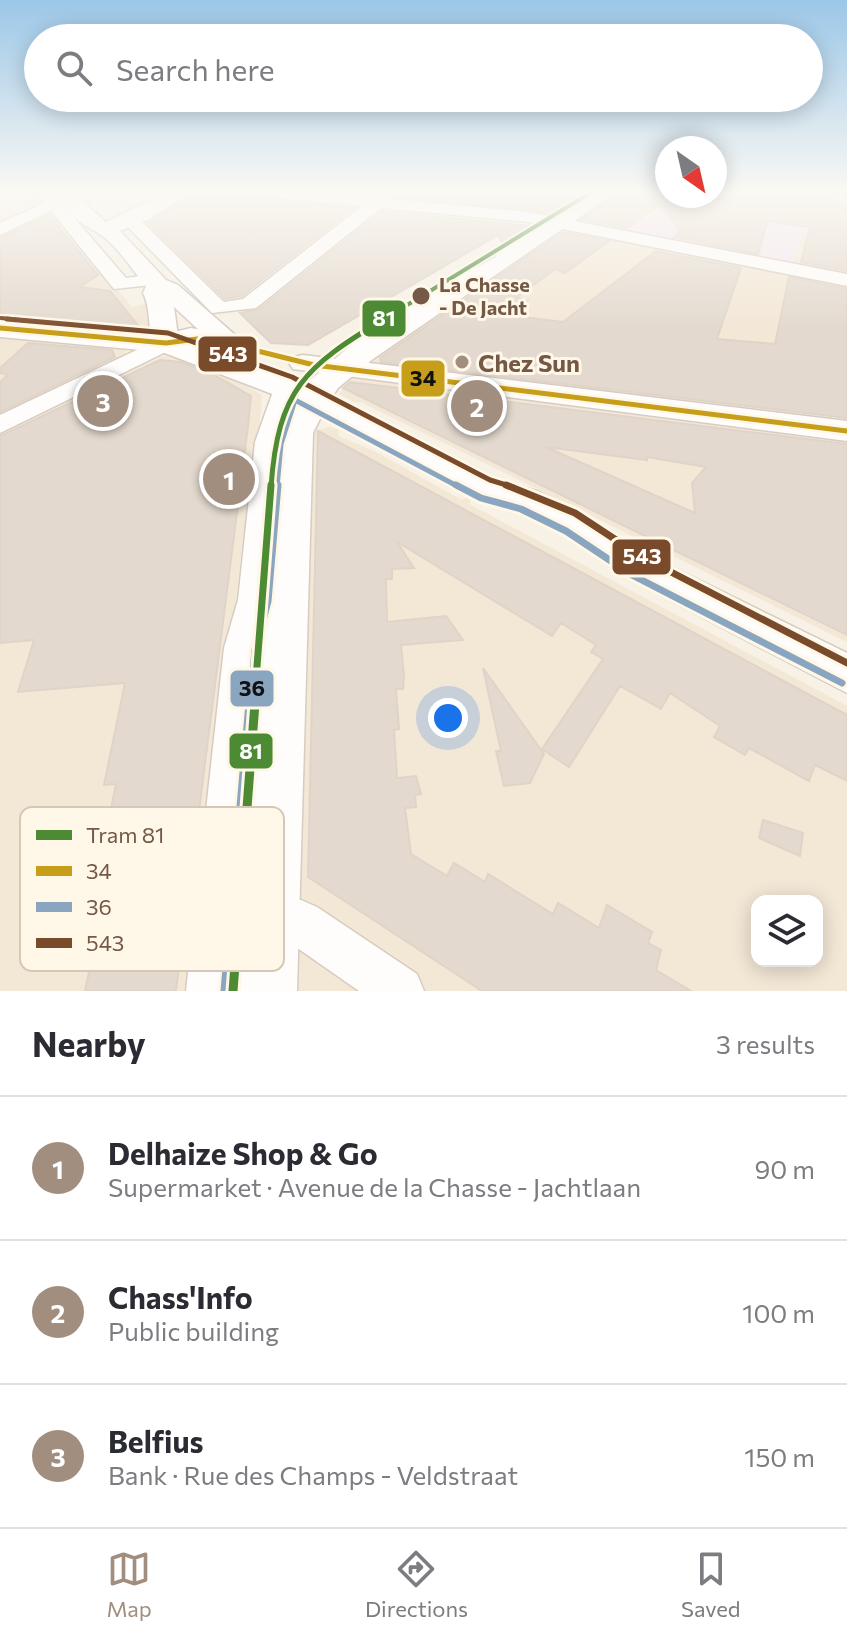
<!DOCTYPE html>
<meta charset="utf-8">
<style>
:root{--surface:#fff;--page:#f2f2f3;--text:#2b2b33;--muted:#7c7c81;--line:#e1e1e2;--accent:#a28e7f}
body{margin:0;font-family:Commissioner,sans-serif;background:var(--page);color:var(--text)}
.controls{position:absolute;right:24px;bottom:24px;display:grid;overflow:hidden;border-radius:16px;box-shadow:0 4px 20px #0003}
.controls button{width:72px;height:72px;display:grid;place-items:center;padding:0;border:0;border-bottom:2px solid var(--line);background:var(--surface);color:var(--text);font:40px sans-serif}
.compass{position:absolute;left:655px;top:136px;width:72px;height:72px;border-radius:50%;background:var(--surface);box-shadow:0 4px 20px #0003;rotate:146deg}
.you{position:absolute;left:448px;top:718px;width:28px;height:28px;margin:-20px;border:6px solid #fff;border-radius:50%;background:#1a73e8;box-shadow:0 0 0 12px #1a73e833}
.badge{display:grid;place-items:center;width:52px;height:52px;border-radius:50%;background:var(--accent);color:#fff;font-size:26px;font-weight:700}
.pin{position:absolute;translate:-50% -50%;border:4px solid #fff;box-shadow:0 2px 8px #0006}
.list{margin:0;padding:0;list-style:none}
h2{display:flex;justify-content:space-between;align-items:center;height:104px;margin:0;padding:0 32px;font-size:34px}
h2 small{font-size:26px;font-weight:400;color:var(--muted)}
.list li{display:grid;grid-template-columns:52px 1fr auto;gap:24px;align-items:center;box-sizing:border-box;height:144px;padding:0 32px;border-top:2px solid var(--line)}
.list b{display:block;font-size:30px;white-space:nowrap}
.list p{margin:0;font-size:26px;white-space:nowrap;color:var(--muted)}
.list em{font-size:26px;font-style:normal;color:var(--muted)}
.icon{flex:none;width:44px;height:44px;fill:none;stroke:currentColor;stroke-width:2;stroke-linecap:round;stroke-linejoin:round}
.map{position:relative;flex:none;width:847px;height:991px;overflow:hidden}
.search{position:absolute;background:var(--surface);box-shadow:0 4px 20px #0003;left:24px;right:24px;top:24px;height:88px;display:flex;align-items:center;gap:20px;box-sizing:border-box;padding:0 28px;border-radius:44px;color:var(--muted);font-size:30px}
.sheet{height:536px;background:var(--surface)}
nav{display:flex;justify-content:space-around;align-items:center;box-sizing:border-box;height:112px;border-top:2px solid var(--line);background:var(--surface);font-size:22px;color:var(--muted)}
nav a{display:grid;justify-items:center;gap:4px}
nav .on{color:var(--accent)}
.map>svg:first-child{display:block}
</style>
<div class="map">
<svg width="847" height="991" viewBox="0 0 847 991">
<rect width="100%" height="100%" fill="#f7f1e6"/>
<!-- residential -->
<path fill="#f3e7d6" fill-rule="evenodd" d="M0 193H37L132 307 148 303 154 324 121 347 127 352 123 358 137 367 164 356 197 359 262 395 251 534 243 536 192 991H0Z
M615 193H847V642L361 402H354L339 394 353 377 397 367 373 363 367 353Z
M329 427 339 430 338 436 374 451 462 500 466 498 471 501 469 504 847 706V991H283L312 432ZM757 901H817V961H757Z"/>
<!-- education -->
<path fill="#f3e6f0" d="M621 193 804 216V227L793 263 581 221Z"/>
<!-- building -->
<path fill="#e3d9ce" stroke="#e0d4c8" stroke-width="2" fill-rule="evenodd" d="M198 193 263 197V193H270L281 201 354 208 242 296 225 299 148 223Z
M394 193H582L551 213 394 196Z
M618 193H838L830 201 847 206V271L801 262 810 227 768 221 758 254 674 237 680 232 660 204 627 228 582 219Z
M382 211 531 226 503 244 498 235 308 345 271 343 240 313 258 310Z
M49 215 98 275 80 287 110 291 141 329 0 316V238Z
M563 232 609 241 565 273 555 269 547 275 517 297 527 301 507 315 563 322 656 251 741 268 717 339 775 344 789 277 847 289V418L381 362 380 358Z
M28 343 112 350 115 357 0 412V382L8 375 0 373V368Z
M160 360 181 362 212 374 251 396 248 426 176 991H85L91 963 82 964 92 913 83 914 92 874 98 873 116 784 104 785 125 683 18 692 34 640 0 643V436Z
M350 382 847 444V635L343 388ZM546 447 647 460V457L706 467 692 483 695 513Z
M318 431 847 715V781L815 765 809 781 749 748 745 755 714 737 720 726 670 693 661 709 620 686 569 767 542 749 603 659 591 652 596 645 561 623 552 636 397 542 414 568 392 569V579H386L387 622 446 616 463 640 401 645 404 676 403 689H396L399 729 394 730 397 778 416 776 421 794 415 795 416 807 405 808 411 854 447 876 454 863 485 882 488 874 553 914 558 903 599 928 607 905 652 932 648 943 661 950 656 970 691 991H482L308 877Z
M483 668 544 754 530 783 504 786 496 751H501Z
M763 820 803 833 800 856 759 838Z"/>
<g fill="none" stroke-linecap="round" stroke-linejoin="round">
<defs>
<path id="minor" d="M37 193H54L58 199 90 194V200L65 207 126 278 154 274 164 280 161 284 114 289 51 211 0 235V223L44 203Z
M273 193 374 197 391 193V199L528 212 847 274V286L528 222 381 208 256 308 212 313 121 220 130 215 136 216 224 302 243 299 362 206 281 198Z
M166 336 177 343 174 348 0 433V415Z
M263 897 301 900 317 907 417 974 424 991H359L293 945 263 941 247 935 241 919 247 903Z"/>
<path id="tertiary" d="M61 193H81V200L106 222 166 193H191L148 220 120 231 166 280 178 285 234 334 238 340 234 346H216L174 307 179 343 175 349H157C146 333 152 310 143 293L146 286C132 270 116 244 98 233 84 225 61 213 61 193Z
M303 355 847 421V441L293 369 289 363 293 357Z
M289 377 299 380 303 386 300 399 304 393H324L497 480 537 491 583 513 650 556 847 653V693L624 576 559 531 513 509 474 497 322 415 313 433 297 991H186L224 648 238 600 255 442 275 386 279 380Z"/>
<path id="secondary" d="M588 193H615L373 359 338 388 326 406 314 410 162 352 0 337V319L166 334 191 328 202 330 206 337 200 344 307 383 351 345Z"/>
</defs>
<!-- minor casing -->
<use href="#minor" stroke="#d6ccc2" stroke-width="3"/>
<!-- tertiary casing -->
<use href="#tertiary" stroke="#d6ccc2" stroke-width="3"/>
<!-- secondary casing -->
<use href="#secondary" stroke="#d7cdc3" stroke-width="3"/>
<!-- minor -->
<use href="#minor" fill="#fefdfb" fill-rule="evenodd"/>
<!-- tertiary -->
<use href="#tertiary" fill="#fefdfb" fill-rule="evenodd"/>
<!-- secondary -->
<use href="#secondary" fill="#fefdfb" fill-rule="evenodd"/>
<!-- tram -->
<path stroke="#e4e1e3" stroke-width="2" d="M444 283 496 256"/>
<defs>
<path id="bus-1" d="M0 328 166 343 205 338 314 365 847 431"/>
<path id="bus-2-far2" d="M277 487 281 444 295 400 459 487"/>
<path id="bus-2-far1" d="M456 485 481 498 521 509 566 531 632 575 842 683
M250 705 255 650 268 601 278 485"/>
<path id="bus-2" d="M225 991 250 703"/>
<path id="bus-3-far2" d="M1 318 29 321"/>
<path id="bus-3-far1" d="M7 319 168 333 292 377 490 480 513 487"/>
<path id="bus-3" d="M506 485 575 513 642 557 847 663"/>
</defs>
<!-- bus-1 casing -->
<use href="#bus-1" stroke="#fff7e8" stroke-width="10"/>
<!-- bus-2-far2 casing -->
<use href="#bus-2-far2" stroke="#fff7e8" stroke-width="10"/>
<!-- bus-2-far1 casing -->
<use href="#bus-2-far1" stroke="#fff7e8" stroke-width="13"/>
<!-- bus-2 casing -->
<use href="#bus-2" stroke="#fff7e8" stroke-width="15"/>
<!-- bus-3-far2 casing -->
<use href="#bus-3-far2" stroke="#fff7e8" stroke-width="8"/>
<!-- bus-3-far1 casing -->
<use href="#bus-3-far1" stroke="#fff7e8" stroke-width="10"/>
<!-- bus-3 casing -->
<use href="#bus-3" stroke="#fff7e8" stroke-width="13"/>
<!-- bus-1 -->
<use href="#bus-1" stroke="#c79e19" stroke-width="5"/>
<!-- bus-2-far2 -->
<use href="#bus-2-far2" stroke="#8aa5bf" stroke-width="5"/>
<!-- bus-2-far1 -->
<use href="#bus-2-far1" stroke="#8aa5bf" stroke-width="7"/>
<!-- bus-2 -->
<use href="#bus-2" stroke="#8aa5bf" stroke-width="9"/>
<!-- bus-3-far2 -->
<use href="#bus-3-far2" stroke="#7a4b2a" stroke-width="4"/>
<!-- bus-3-far1 -->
<use href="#bus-3-far1" stroke="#7a4b2a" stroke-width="5"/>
<!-- bus-3 -->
<use href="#bus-3" stroke="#7a4b2a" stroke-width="7"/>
<defs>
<path id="tram-1-far3" d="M381 321 590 193"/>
<path id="tram-1-far2" d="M271 487C278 389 305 367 384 319"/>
<path id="tram-1-far1" d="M254 705 271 485"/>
<path id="tram-1" d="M233 991 255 703"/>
</defs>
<!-- tram-1-far3 casing -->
<use href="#tram-1-far3" stroke="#fff7e8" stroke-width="8"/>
<!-- tram-1-far2 casing -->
<use href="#tram-1-far2" stroke="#fff7e8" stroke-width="10"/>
<!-- tram-1-far1 casing -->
<use href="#tram-1-far1" stroke="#fff7e8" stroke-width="13"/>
<!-- tram-1 casing -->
<use href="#tram-1" stroke="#fff7e8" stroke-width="15"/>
<!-- tram-1-far3 -->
<use href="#tram-1-far3" stroke="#4c8b33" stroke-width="4"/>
<!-- tram-1-far2 -->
<use href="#tram-1-far2" stroke="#4c8b33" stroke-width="5"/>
<!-- tram-1-far1 -->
<use href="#tram-1-far1" stroke="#4c8b33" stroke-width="7"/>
<!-- tram-1 -->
<use href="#tram-1" stroke="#4c8b33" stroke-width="9"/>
</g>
<!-- sky -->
<linearGradient id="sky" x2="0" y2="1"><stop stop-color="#9bc7e8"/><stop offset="0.58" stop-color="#fbf9f4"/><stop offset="1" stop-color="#fbf9f4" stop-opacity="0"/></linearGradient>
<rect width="847" height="332" fill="url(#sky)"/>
<!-- markers -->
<circle fill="#755947" stroke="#fff7e8" stroke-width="3" cx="421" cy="296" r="10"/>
<circle fill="#a28e7f" stroke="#fff7e8" stroke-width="3" cx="462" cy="362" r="8"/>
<g text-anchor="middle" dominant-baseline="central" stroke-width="6" stroke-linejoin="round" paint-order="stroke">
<!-- far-stop labels -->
<g font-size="20" font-weight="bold" fill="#755947" stroke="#fff7e8" text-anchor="start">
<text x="439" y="284">La Chasse<tspan x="439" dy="23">- De Jacht</tspan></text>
</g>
<!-- poi labels -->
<g font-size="24" font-weight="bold" fill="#755947" stroke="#fff7e8" text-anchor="start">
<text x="478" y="362">Chez Sun</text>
</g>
</g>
<!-- legend -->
<rect x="20" y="807" width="264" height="164" rx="12" fill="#fff7e8" stroke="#d6c8b8" stroke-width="2"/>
<rect x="36" y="830" width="36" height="10" fill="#4c8b33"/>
<rect x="36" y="866" width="36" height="10" fill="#c79e19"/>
<rect x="36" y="902" width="36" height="10" fill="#8aa5bf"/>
<rect x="36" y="938" width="36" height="10" fill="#7a4b2a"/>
<g font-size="22" fill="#755947">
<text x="86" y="843">Tram 81</text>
<text x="86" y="879">34</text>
<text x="86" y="915">36</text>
<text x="86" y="951">543</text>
</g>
<g stroke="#fff7e8" stroke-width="3">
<rect x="361" y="299" width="46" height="39" rx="8" fill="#4c8b33"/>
<rect x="197" y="335" width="61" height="38" rx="8" fill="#7a4b2a"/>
<rect x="400" y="359" width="46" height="39" rx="8" fill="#c79e19"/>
<rect x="611" y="538" width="61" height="38" rx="8" fill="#7a4b2a"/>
<rect x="229" y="669" width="46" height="39" rx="8" fill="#8aa5bf"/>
<rect x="228" y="732" width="46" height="38" rx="8" fill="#4c8b33"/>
</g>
<g font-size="22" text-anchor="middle" font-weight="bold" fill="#fff">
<text x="384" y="326">81</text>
<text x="228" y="362">543</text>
<text x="642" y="564">543</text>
<text x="251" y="759">81</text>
</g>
<g font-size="22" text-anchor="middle" font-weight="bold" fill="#111">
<text x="423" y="386">34</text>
<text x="252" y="696">36</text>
</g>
</svg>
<div class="controls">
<button><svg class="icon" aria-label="layers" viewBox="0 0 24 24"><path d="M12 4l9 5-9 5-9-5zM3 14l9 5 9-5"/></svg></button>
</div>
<svg class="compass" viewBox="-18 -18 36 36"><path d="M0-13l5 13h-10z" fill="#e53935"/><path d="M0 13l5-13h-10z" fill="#7c7c81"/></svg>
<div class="you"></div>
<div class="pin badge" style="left:229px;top:479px">1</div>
<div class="pin badge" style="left:477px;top:406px">2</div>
<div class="pin badge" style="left:103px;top:401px">3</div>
<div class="search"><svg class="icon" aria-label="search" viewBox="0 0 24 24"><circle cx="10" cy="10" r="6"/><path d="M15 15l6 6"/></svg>Search here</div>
</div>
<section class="sheet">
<h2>Nearby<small>3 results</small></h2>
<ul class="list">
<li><span class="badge">1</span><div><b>Delhaize Shop &amp; Go</b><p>Supermarket · Avenue de la Chasse - Jachtlaan</p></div><em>90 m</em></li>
<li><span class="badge">2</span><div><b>Chass'Info</b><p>Public building</p></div><em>100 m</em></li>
<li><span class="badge">3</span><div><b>Belfius</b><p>Bank · Rue des Champs - Veldstraat</p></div><em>150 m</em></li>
</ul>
</section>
<nav>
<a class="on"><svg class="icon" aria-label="map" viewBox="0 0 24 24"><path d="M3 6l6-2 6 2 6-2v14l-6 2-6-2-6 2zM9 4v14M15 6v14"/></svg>Map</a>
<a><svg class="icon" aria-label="directions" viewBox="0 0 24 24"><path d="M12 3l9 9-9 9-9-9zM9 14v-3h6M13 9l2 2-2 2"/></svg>Directions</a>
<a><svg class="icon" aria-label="saved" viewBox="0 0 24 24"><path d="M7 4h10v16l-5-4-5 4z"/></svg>Saved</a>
</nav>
